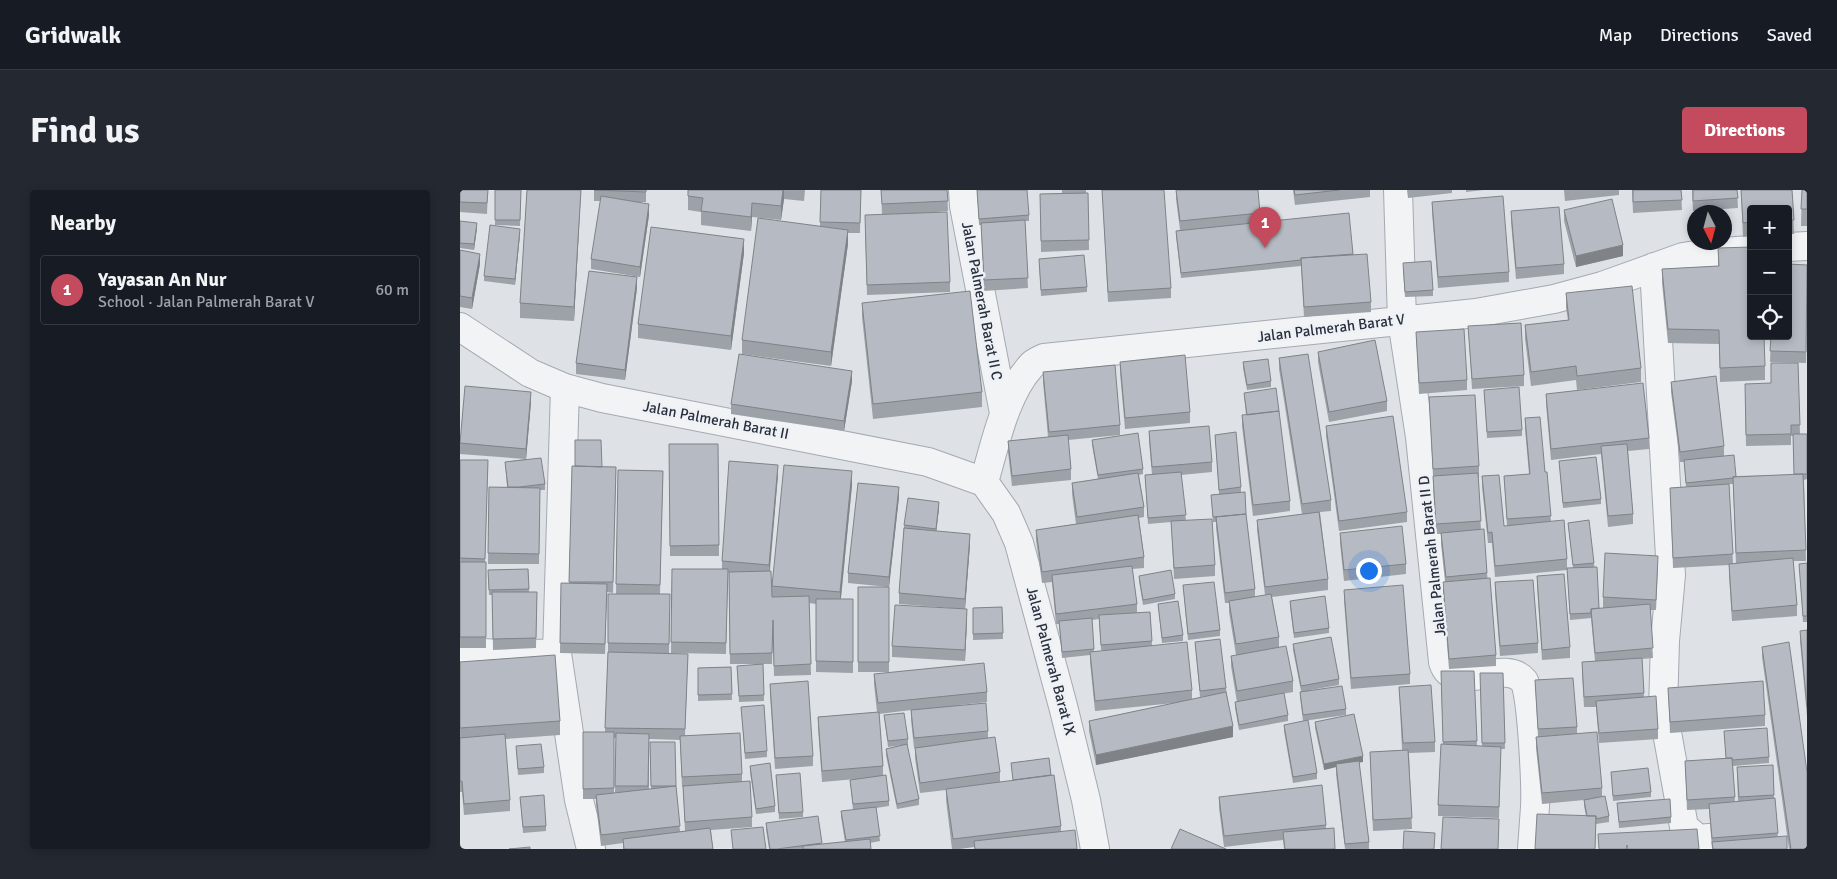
<!DOCTYPE html>
<meta charset="utf-8">
<style>
:root{--surface:#171b24;--page:#242831;--text:#f1f3f6;--muted:#9ea1a6;--line:#363941;--accent:#c44b5e}
body{margin:0;font-family:Signika,sans-serif;background:var(--page);color:var(--text)}
.controls{position:absolute;right:15px;top:15px;display:grid;overflow:hidden;border-radius:5px;box-shadow:0 2px 8px #0003}
.controls button{width:45px;height:45px;display:grid;place-items:center;padding:0;border:0;border-bottom:1px solid var(--line);background:var(--surface);color:var(--text);font:25px sans-serif}
.compass{position:absolute;left:1227px;top:15px;width:45px;height:45px;border-radius:50%;background:var(--surface);box-shadow:0 2px 8px #0003;rotate:174deg}
.you{position:absolute;left:908px;top:380px;width:18px;height:18px;margin:-12px;border:4px solid #fff;border-radius:50%;background:#1a73e8;box-shadow:0 0 0 8px #1a73e833}
.badge{display:grid;place-items:center;width:32px;height:32px;border-radius:50%;background:var(--accent);color:#fff;font-size:16px;font-weight:700}
.pin{position:absolute;translate:-50% -41px;filter:drop-shadow(0 1px 2px #0008)}
.pin::after{content:'';position:absolute;top:26px;width:18px;height:15px;background:inherit;clip-path:polygon(0 0,100% 0,50% 100%)}
.list{margin:0;padding:0;list-style:none}
h2{display:flex;justify-content:space-between;align-items:center;height:65px;margin:0;padding:0 20px;font-size:21px}
h2 small{font-size:16px;font-weight:400;color:var(--muted)}
.list li{display:grid;grid-template-columns:32px 1fr auto;gap:15px;align-items:center;box-sizing:border-box;height:70px;margin:0 10px 10px;padding:0 10px;border:1px solid var(--line);border-radius:5px}
.list b{display:block;font-size:19px;white-space:nowrap}
.list p{margin:0;font-size:16px;white-space:nowrap;color:var(--muted)}
.list em{font-size:16px;font-style:normal;color:var(--muted)}
.icon{flex:none;width:28px;height:28px;fill:none;stroke:currentColor;stroke-width:2;stroke-linecap:round;stroke-linejoin:round}
.map{position:relative;flex:none;width:1347px;height:659px;overflow:hidden;border-radius:5px}
header{display:flex;align-items:center;gap:30px;box-sizing:border-box;height:70px;padding:0 25px;background:var(--surface);border-bottom:1px solid var(--line)}
header strong{font-size:24px}
nav{display:flex;gap:28px;margin-inline-start:auto;font-size:18px}
.intro{display:flex;align-items:center;justify-content:space-between;box-sizing:border-box;height:120px;padding:0 30px}
h1{margin:0;font-size:35px}
.button{padding:12px 22px;border-radius:5px;background:var(--accent);color:#fff;font-size:18px;font-weight:700}
main{display:flex;gap:30px;padding:0 30px}
aside{flex:1;background:var(--surface);border-radius:5px;box-shadow:0 2px 8px #0003}
.map>svg:first-child{display:block}
</style>
<header>
<strong>Gridwalk</strong>
<nav><a>Map</a><a>Directions</a><a>Saved</a></nav>
</header>
<div class="intro"><h1>Find us</h1><a class="button">Directions</a></div>
<main>
<aside>
<h2>Nearby<small></small></h2>
<ul class="list">
<li><span class="badge">1</span><div><b>Yayasan An Nur</b><p>School · Jalan Palmerah Barat V</p></div><em>60 m</em></li>
</ul>
</aside>
<div class="map">
<svg width="1347" height="659" viewBox="0 0 1347 659">
<rect width="100%" height="100%" fill="#dee2e7"/>
<g fill="none" stroke-linecap="round" stroke-linejoin="round">
<defs>
<path id="minor" d="M503 0 504 16 544 223
M938 0 942 130 960 247 983 472C993 506 1044 467 1064 491 1072 502 1076 599 1075 617 1074 631 1073 645 1072 659
M1328 57 1347 56
M1194 77 1211 385 1205 451 1203 520 1224 637 1238 649 1249 648 1250 659
M0 137 70 183 105 198 142 208 468 272 524 292
M105 198 97 463 119 610 131 659
M524 292C535 255 545 204 571 176 574 172 580 170 584 168L1016 123 1094 109 1142 96 1223 67 1248 63 1291 60
M524 292 546 323 559 353 603 516 626 610 635 659
M0 461 50 465 97 463"/>
</defs>
<!-- minor casing -->
<use href="#minor" stroke="#a4a9b1" stroke-width="30"/>
<!-- minor -->
<use href="#minor" stroke="#f1f3f5" stroke-width="28"/>
</g>
<!-- wall -->
<path fill="#9da1a8" fill-rule="evenodd" d="M0 0H28L27 24 0 22Z
M35 0H61L60 36 35 35Z
M67 0H121L114 131 60 128V113Z
M134 0H186V12H175L189 25 180 87 131 79V69L141 11H134Z
M228 0H345L344 11 324 9 321 30 292 27 291 41 241 35V22L228 20Z
M361 0H401L400 43H388V54L371 176 282 164V150L360 36Z
M421 0H487L488 21 464 23 490 92V102L407 105 405 35 422 24Z
M517 0 569 25V31H565L568 98 524 101 521 35H519Z
M602 0H626V3H628L629 60 581 62 580 4 602 3Z
M642 0 711 98V108L648 112Z
M716 0 800 23V32L893 64 911 112V122L844 127 841 76 721 88 716 46V41L720 40 716 9Z
M833 0H910V7L835 15Z
M947 0H992V3L948 8Z
M1006 0H1024L1006 2Z
M1104 0H1159V5L1105 11Z
M1172 0H1221L1222 20 1173 23Z
M1232 0H1277L1278 18 1233 21Z
M1281 0H1332L1334 44H1328V19H1291V46L1283 47Z
M1342 0H1347V36H1341Z
M972 12 1049 82V92L978 98 972 22Z
M1104 20 1163 66 1116 77 1104 31Z
M1051 21 1104 74V84L1056 89 1051 32Z
M0 31 17 38 14 60 0 58Z
M60 44 55 95 24 91V86Z
M1258 58 1305 176V190L1260 192 1259 154 1208 153 1202 93V79L1258 76Z
M0 60 20 74 12 119 0 117Z
M284 63 271 160 178 148V134Z
M579 74 627 97V102L581 106Z
M943 79 973 100V106L945 107Z
M177 98 165 190 116 184V173Z
M1106 103 1181 178V192L1117 200 1116 190 1071 196 1065 149V135L1108 130 1106 118Z
M402 113 522 202V217L413 229 402 127Z
M1347 127 1346 173 1310 172 1311 146Z
M1008 136 1064 185V196L1012 199Z
M956 142 1007 190V200L959 204Z
M858 162 927 211V221L869 232 858 172Z
M819 168 871 310V321L860 322 868 389V400L812 407 819 447V457L833 491V502L777 512 771 476V466L776 465 769 422V413H765L756 338V332H753L751 305 759 304 755 245 781 297V302L786 325 795 399V407L805 405 797 340V330L842 324 819 179Z
M660 172 730 222V233L665 239 660 183Z
M783 172 811 191V197L787 200 783 178Z
M1338 173 1340 244H1347V289L1344 290 1346 371H1333L1337 415V426L1272 431 1269 385V375L1213 378 1210 298 1226 297 1224 272H1220L1211 202V192L1264 256V266L1276 286 1334 285 1333 246H1331V255L1286 256 1285 205 1311 193ZM1269 294H1273L1276 374H1273Z
M583 182 660 235V245L608 250 611 279V290L552 296 548 262V251L588 247 583 192Z
M392 191 384 241 271 224V214Z
M1024 200 1062 240V246L1027 248Z
M784 203 830 311V321L793 326 782 236V225H786Z
M1086 204 1189 248V259L1168 261 1173 324V334L1148 337 1141 264 1091 270 1086 214Z
M969 207 1019 276V287H1018L1021 340 1027 383 1036 465V476L989 479 983 403V392H985L981 354V344H976L973 296V286Z
M71 212 66 269 85 294V300H80L79 374H28L29 297H47L45 272 65 269 0 264V252Z
M1065 228 1085 282 1091 331 1107 369V378H1113L1108 333 1134 373 1139 418H1143V407L1198 376 1196 420H1190L1193 468 1182 469 1184 507 1198 539V549L1139 553 1136 517H1124L1122 483V472L1135 471 1131 428 1110 430 1107 380 1035 387 1032 353H1028L1022 297V286L1044 336H1047L1044 286 1069 284 1065 239Z
M866 236 947 322V332L879 341 866 246Z
M689 241 752 272V282L721 285 726 331 755 375V386L714 389 711 332 688 334 685 285H692L689 251Z
M632 250 683 279V284L679 285 684 317V327L679 328 684 367V378L672 379 677 414V423L690 422 692 455 732 500V509L747 506 740 507 735 452 766 498 773 547 636 575 629 541V531L714 513 635 521 630 472V465L602 468 599 434H596L592 392 582 393 576 350V340L616 334 612 304V293L638 289 632 255ZM639 429 641 460H654L634 462 632 430Z
M209 254H258L259 366H210Z
M0 270H28L25 372H26V458H0Z
M1099 271 1141 309V314L1103 318Z
M112 276 156 277 153 403 147 402 145 464 100 463 101 393H109Z
M158 280 203 281 200 404H210L209 464H228L225 545 282 584V591L292 627V637L251 640 253 659H163V653L141 656 136 615V609H123V542H145L148 464V404H156ZM154 548H156L155 603H154ZM189 549 220 550 222 597H223L225 641H220L216 597 190 552 191 599H189Z
M318 285 310 381 312 407V396L392 295 381 409H393V483L356 482V414L349 413 351 485 314 486 313 440 312 474H270L269 382H268L266 464 211 463 212 379H262V371Z
M439 307 429 397 388 393V383Z
M479 318 476 341 510 354 505 419 439 414V403L444 335Z
M880 343 946 374V384L884 391 880 353Z
M1347 373V432H1343L1339 374Z
M68 379 69 402H77L76 458 33 460 32 405H29L28 380Z
M679 386 715 404V409L683 415 679 391Z
M1077 386 1110 457V468L1082 470 1077 396Z
M1035 392 1078 453V463L1040 466 1035 403Z
M723 395 760 440V446L728 450Z
M398 397H429V482H398Z
M884 400 950 484V494L891 499 884 411Z
M830 411 869 438V443L834 448 830 417Z
M698 414 723 445V451L702 453Z
M542 417 543 449 513 450V418Z
M507 430 505 471 432 467V456Z
M1347 440V527L1340 451V441Z
M833 454 879 489V495L850 500 886 519V525L843 531 840 507V502L841 501 833 460Z
M1302 457 1347 659H1329L1302 467Z
M0 472 100 531V545L45 549 50 610V621L4 625 2 602H0Z
M303 474 304 511 279 512 277 476Z
M271 477 272 510 238 511V478Z
M1014 481 1017 556H1022L1020 483H1043L1045 559H1041L1039 628 978 626V615L983 554 981 492Z
M414 484 527 502V512L499 515 528 541V548L540 582V592L553 591 551 573 589 568 591 586 601 636V642L617 659H514V657L500 659H492L486 610V600L460 603 455 568V558H454L451 530V520L419 524 423 576V586L429 611V616L416 618 420 651 410 653 411 659H309L306 639V633L362 654 385 652 381 627V621L393 620 390 590 396 589 362 592 358 538V527L417 522 414 494Z
M1075 490 1117 537V544L1142 598V606L1149 626V632L1136 634 1135 659H1075L1126 626 1124 616V610L1082 614 1076 558V547H1078Z
M310 494 353 566V576L315 579 310 504Z
M939 497 975 552V562L949 563 952 639 913 641 910 562 942 560Z
M1208 498 1305 525V536L1210 543Z
M775 512 828 525V531L779 540 775 518Z
M281 517 307 561V567L285 569Z
M424 525 448 549V555H447L459 609V615L437 619 426 565V559L443 555 428 557Z
M855 532 903 572H899L909 652V659H885L876 584V577L864 580 855 538Z
M824 535 857 583V589L833 593 824 541Z
M1264 541 1309 567V573L1273 576 1275 612 1278 611 1277 583 1313 575 1314 608 1318 647 1327 659H1252L1249 619 1227 620 1225 571 1266 568Z
M56 556 84 577V583L58 585Z
M290 576 315 616V622L296 624 290 582Z
M1151 582 1191 602V607L1153 611Z
M316 585 343 622V627L319 629Z
M60 607 86 636V641L63 643Z
M759 607 866 635V639L875 659H824L823 650 764 657 759 618Z
M1157 613 1211 627V633L1159 638Z"/>
<!-- shaded-wall -->
<path fill="#7f8388" d="M121 0 114 131V117Z
M323 0H324V9L321 30V16Z
M292 13V27L291 41V27Z
M189 14V25L180 87V77Z
M17 33V38L14 60V54Z
M60 39V44L55 95V89Z
M388 40V54L371 176V162Z
M284 49V63L271 160V146Z
M1163 55V66L1116 77V66Z
M20 64V74L12 119V108Z
M177 87V98L165 190V180Z
M392 181V191L384 241V231Z
M71 202V212L66 270V259Z
M318 275V285L309 385V375Z
M392 281V295L380 416V402Z
M439 297V307L429 397V387Z
M479 312V318L476 345V339Z
M510 344V354L505 419V409Z
M507 419V430L505 471V460Z
M773 536V547L636 575V565Z
M903 566V572L876 577V574V577L864 580V574Z"/>
<!-- building -->
<path fill="#b6bbc3" stroke="#7f8388" d="M0 0H28L27 13 0 12Z
M35 0H61L60 30H35Z
M67 0H121L114 117 60 113Z
M134 0H186V2Z
M228 0H323L321 16 292 13 291 27 241 21 243 8 228 6Z
M361 0H401L400 33 360 32Z
M421 0H487L488 11 422 14Z
M517 0H567L569 25 519 29Z
M642 0H704L711 98 648 102Z
M716 0H798L800 23 720 31Z
M834 0H879L835 5Z
M1173 0H1221L1222 10 1173 12Z
M1233 0H1277L1278 8 1233 11Z
M1281 0H1332L1334 30H1328V19H1291V32L1283 33Z
M1342 0H1347V19H1341Z
M628 3 629 50 581 51 580 4Z
M141 6 189 14 180 77 131 69Z
M1043 6 1049 82 978 87 972 12Z
M1152 9 1163 55 1116 66 1104 20Z
M1099 17 1104 74 1056 78 1051 21Z
M487 22 490 92 407 95 405 25Z
M889 23 893 64 841 68V70L721 83 716 41Z
M298 28 388 40 371 162 282 150Z
M565 30 568 88 524 90 521 33Z
M0 31 17 33 14 54 0 53Z
M30 35 60 39 55 89 24 86Z
M191 37 284 49 271 146 178 134Z
M1291 57V146H1304L1305 176 1260 178 1259 140 1208 139 1202 79 1259 76 1258 58Z
M0 60 20 64 12 108 0 106Z
M907 64 911 112 844 117 841 68Z
M624 65 627 97 581 100 579 69Z
M971 71 973 100 945 102 943 73Z
M1328 74 1347 75 1346 162 1310 161 1311 146H1328Z
M129 81 177 87 165 180 116 173Z
M1172 96 1181 178 1117 186 1116 176 1071 182 1065 135 1109 130 1106 103Z
M510 101 522 202 413 214 402 113Z
M1061 133 1064 185 1012 189 1008 136Z
M1004 139 1007 190 959 193 956 142Z
M915 150 927 211 869 222 858 162Z
M279 164 392 181 384 231 271 214Z
M848 164 871 310 842 314 819 168Z
M725 165 730 222 665 228 660 172Z
M808 169 811 191 787 195 783 172Z
M1311 173H1338L1340 235H1331V244L1286 245 1285 194 1311 193Z
M655 175 660 235 589 242 583 182Z
M1256 186 1264 256 1220 262 1211 192Z
M1183 193 1189 248 1091 259 1086 204Z
M5 196 71 202 66 259 0 253Z
M1059 197 1062 240 1027 242 1024 200Z
M816 198 819 221 787 225 784 203Z
M1015 205 1019 276 973 279 969 207Z
M819 221 830 311 793 315 782 225Z
M933 226 947 322 879 331 866 236Z
M1080 227 1085 282H1087L1091 326 1047 329 1044 286 1070 284 1065 228Z
M749 236 752 272 692 277 689 241Z
M776 242 781 297 759 300 755 245Z
M678 243 683 279 638 285 632 250Z
M1333 244H1347V284H1334Z
M608 245 611 279 552 286 548 251Z
M115 250H141L142 277 115 276Z
M209 254H258L259 355 210 356Z
M1167 254 1173 324 1148 326 1141 256Z
M1274 265 1276 286 1273 287V288L1226 293 1224 270Z
M1136 267 1141 309 1103 313 1099 271Z
M81 268 85 294 59 297H48L45 272Z
M0 270H28L25 369 0 368Z
M269 271 318 275 309 375 262 371Z
M324 275 392 281 380 402 312 396Z
M112 276 156 277 153 392H109Z
M158 280 203 281 200 395 156 394Z
M721 282 726 325 688 328 685 285Z
M678 283 684 317 617 327 612 293Z
M1018 283 1021 331 976 334 973 286Z
M1343 284 1346 360 1276 363 1273 287Z
M1039 285 1044 336 1104 330 1107 369 1035 376 1032 342 1028 343 1022 286Z
M398 293 439 297 429 387 388 383Z
M1269 294 1273 364 1213 368 1210 298Z
M29 297 80 298 79 364 28 363Z
M785 302 786 324 753 327 751 305Z
M448 308 479 312 476 339 444 335Z
M859 322 868 389 805 397 797 330Z
M786 324 795 399 765 403 756 327Z
M678 325 684 367 582 382 576 340Z
M752 329 755 375 714 378 711 331Z
M1129 330 1134 373 1113 375 1108 333Z
M942 336 946 374 884 380 880 343Z
M444 338 510 344 505 409 439 403Z
M1024 339 1027 383 986 387 981 343Z
M1145 363 1198 366 1196 410 1143 407Z
M1333 368 1337 415 1272 421 1269 374Z
M0 372H26V447H0Z
M1347 373V426H1343L1339 374Z
M672 376 677 414 596 424 592 385Z
M1137 377 1139 418 1131 419V423L1110 424 1107 378Z
M68 379 69 399 29 400 28 380Z
M212 379H268L266 453 211 452Z
M711 380 715 404 683 410 679 386Z
M311 381 312 407 349 406 351 474 314 476 313 430 312 463 270 464 269 382Z
M1104 384 1110 457 1082 460 1077 386Z
M1030 388 1036 465 989 469 983 392Z
M1073 390 1078 453 1040 456 1035 392Z
M754 392 760 440 728 444 723 395Z
M101 393 147 394 145 454 100 453Z
M943 395 950 484 891 488 884 400Z
M398 397H429V472H398Z
M32 402H77L76 448 33 449Z
M148 404H210L209 454 148 453Z
M811 404 819 447 776 454 769 411Z
M865 406 869 438 834 443 830 411Z
M356 409H393V472L356 471Z
M718 411 723 445 702 448 698 414Z
M1190 414 1193 458 1135 463 1131 419Z
M435 415 507 419 505 460 432 456Z
M542 417 543 443 513 444V418Z
M690 422 692 451 641 455 639 425Z
M632 428 634 459 602 462 599 431Z
M1347 440V517L1340 441Z
M871 447 879 489 841 496 833 454Z
M760 449 766 498 740 501 735 452Z
M727 452 732 500 635 511 630 462Z
M1329 452 1347 582V659H1331L1302 457Z
M826 456 833 491 777 501 771 466Z
M148 462 228 464 225 539 145 538Z
M95 465 100 531 0 538V472Z
M1182 468 1184 503 1124 507 1122 472Z
M524 473 527 502 418 513 414 484Z
M303 474 304 505 279 506 277 476Z
M271 477 272 504 238 505V478Z
M981 481H1014L1017 551 983 552Z
M1020 483H1043L1045 553H1022Z
M1113 488 1117 537 1078 539 1075 490Z
M348 491 353 566 315 568 310 494Z
M1303 491 1305 525 1210 532 1208 498Z
M971 495 975 552 943 553 939 497Z
M882 496 886 519 843 525 840 502Z
M766 502 773 536 636 565 629 531Z
M824 503 828 525 779 535 775 512Z
M1196 506 1198 539 1139 543 1136 511Z
M526 513 528 541 454 548 451 520Z
M304 515 307 561 285 563 281 517Z
M419 522 423 576 362 581 358 527Z
M444 523 448 549 428 551 424 525Z
M894 524 903 566 864 574 855 532Z
M848 530 857 583 833 587 824 535Z
M1307 538 1309 567 1273 570 1272 568H1266L1264 541Z
M123 542H154V598L123 599Z
M1137 542 1142 598 1082 603 1076 547Z
M156 543 189 544 188 596H155Z
M280 543 282 584 222 587 220 546Z
M45 544 50 610 4 614 2 591H0V548Z
M535 547 540 582 460 593 455 558Z
M190 552H215L216 596H191Z
M81 554 84 577 58 579 56 556Z
M447 554 459 609 437 614 426 559Z
M981 554 1041 557 1039 617 978 615Z
M948 560 952 628 913 630 910 562Z
M589 568 591 585 553 590 551 573Z
M1272 568 1275 607 1227 610 1225 571Z
M899 571 909 652 885 654 876 574Z
M310 573 315 616 296 619 290 576Z
M1313 575 1314 605 1279 607 1277 577Z
M1188 578 1191 602 1153 606 1151 582Z
M340 583 343 622 319 623 316 585Z
M426 585 429 611 393 614 390 590Z
M594 585 601 636 493 649 486 599Z
M290 591 292 627 225 632 223 596Z
M862 595 866 635 764 646 759 607Z
M216 596 220 636 141 645 136 605Z
M84 605 86 636 63 637 60 607Z
M1145 606 1149 626 1136 629V626H1127L1124 610Z
M1315 608 1318 643 1252 648 1249 614Z
M1210 609 1211 627 1159 632 1157 613Z
M416 617 420 646 386 650 381 621Z
M1077 624 1136 626 1135 659H1075Z
M358 626 362 653 317 659H310L306 633Z
M983 627 1039 629 1038 659H981Z
M303 637 306 659H273L271 640Z
M250 638 253 659H164L163 649Z
M874 638 875 659H825L823 642Z
M720 639 766 659H711Z
M1237 639 1239 659H1167V655V659H1139L1138 644Z
M615 640 617 659H515L514 651Z
M944 641 975 643 974 659H943Z
M1327 646V659H1253L1252 652Z
M410 649 411 659H343V656Z
M70 657V659H49Z"/>
<g text-anchor="middle" dominant-baseline="central" stroke-width="5" stroke-linejoin="round" paint-order="stroke">
<!-- street labels -->
<g font-size="15" fill="#29303d" stroke="#eef1f5">
<text transform="translate(522 111) rotate(79)">Jalan Palmerah Barat II C</text>
<text transform="translate(871 138) rotate(-7)">Jalan Palmerah Barat V</text>
<text transform="translate(256 230) rotate(11)">Jalan Palmerah Barat II</text>
<text transform="translate(972 366) rotate(-96)">Jalan Palmerah Barat II D</text>
<text transform="translate(591 471) rotate(75)">Jalan Palmerah Barat IX</text>
</g>
</g>
</svg>
<div class="controls">
<button>+</button>
<button>−</button>
<button><svg class="icon" aria-label="locate" viewBox="0 0 24 24"><circle cx="12" cy="12" r="6"/><path d="M12 2v4M12 18v4M2 12h4M18 12h4"/></svg></button>
</div>
<svg class="compass" viewBox="-18 -18 36 36"><path d="M0-13l5 13h-10z" fill="#e53935"/><path d="M0 13l5-13h-10z" fill="#9ea1a6"/></svg>
<div class="you"></div>
<div class="pin badge" style="left:805px;top:58px">1</div>
</div>
</main>
